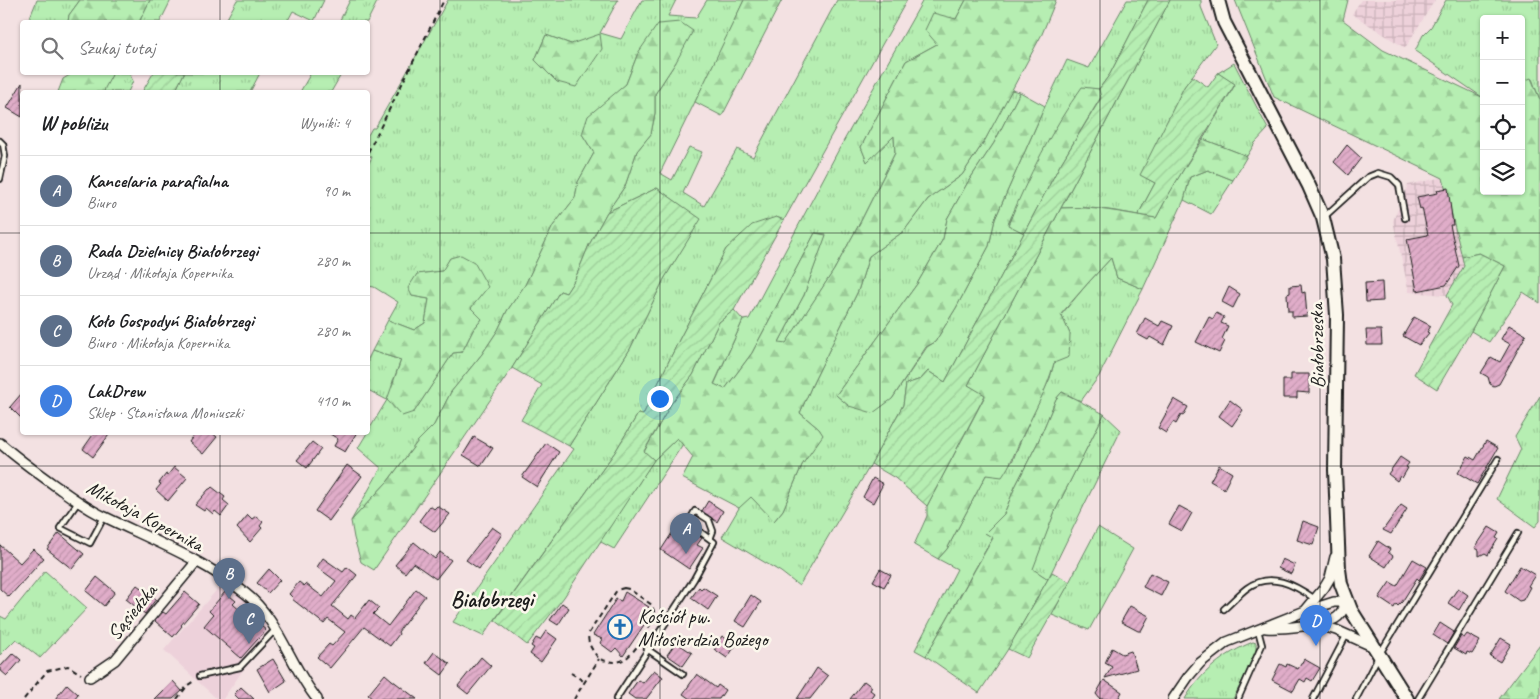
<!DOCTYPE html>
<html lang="pl">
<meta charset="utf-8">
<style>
:root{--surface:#fff;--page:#f6f6f6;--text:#202124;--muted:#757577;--line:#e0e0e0;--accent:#1a73e8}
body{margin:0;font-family:Caveat,sans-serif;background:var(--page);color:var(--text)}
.controls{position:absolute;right:15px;top:15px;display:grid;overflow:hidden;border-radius:5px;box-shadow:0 1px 4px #0004}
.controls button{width:45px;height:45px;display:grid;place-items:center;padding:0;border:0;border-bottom:1px solid var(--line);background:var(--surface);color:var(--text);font:25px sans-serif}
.you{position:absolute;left:659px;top:398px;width:18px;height:18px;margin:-12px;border:4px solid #fff;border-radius:50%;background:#1a73e8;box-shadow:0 0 0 8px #1a73e833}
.badge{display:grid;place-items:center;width:32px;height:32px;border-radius:50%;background:var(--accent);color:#fff;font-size:16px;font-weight:700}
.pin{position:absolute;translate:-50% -41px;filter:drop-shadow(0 1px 2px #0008)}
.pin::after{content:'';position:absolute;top:26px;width:18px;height:15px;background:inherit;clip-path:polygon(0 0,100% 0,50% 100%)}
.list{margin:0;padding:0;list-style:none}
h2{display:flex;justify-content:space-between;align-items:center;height:65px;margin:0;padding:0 20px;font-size:21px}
h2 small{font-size:16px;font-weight:400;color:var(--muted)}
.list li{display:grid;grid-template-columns:32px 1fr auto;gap:15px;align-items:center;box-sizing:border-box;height:70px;padding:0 20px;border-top:1px solid var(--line)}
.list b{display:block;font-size:19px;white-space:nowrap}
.list p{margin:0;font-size:16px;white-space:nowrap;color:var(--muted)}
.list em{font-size:16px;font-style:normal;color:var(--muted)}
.icon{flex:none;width:28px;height:28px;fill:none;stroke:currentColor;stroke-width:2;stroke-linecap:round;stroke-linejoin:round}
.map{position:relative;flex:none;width:1540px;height:699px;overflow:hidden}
.search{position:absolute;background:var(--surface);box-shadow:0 1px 4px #0004;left:20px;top:20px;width:350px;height:55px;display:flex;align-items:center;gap:12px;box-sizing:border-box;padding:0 18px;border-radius:5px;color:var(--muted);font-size:19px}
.panel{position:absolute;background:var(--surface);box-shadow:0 1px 4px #0004;left:20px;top:90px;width:350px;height:345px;border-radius:5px}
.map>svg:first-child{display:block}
</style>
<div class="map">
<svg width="1540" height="699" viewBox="0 0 1540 699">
<defs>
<pattern id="industrial-grid" width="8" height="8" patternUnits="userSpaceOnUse" patternTransform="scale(1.25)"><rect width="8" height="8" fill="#edd1da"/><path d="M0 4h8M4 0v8" fill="none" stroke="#cbb3ba"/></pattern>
<pattern id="grass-tufts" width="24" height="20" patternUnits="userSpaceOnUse" patternTransform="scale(1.25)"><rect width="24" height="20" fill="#b6eeb2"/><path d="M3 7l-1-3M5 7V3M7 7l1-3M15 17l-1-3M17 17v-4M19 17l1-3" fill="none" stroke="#9ccc98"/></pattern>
<pattern id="forest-firs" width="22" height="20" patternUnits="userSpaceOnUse" patternTransform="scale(1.25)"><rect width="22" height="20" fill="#b6eeb2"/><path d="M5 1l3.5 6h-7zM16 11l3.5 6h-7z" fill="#9ccc98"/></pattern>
<pattern id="garden-furrows" width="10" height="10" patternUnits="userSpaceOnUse" patternTransform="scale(1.25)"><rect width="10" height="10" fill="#b6eeb2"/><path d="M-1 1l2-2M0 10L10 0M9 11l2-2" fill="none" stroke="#9ccc98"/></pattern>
<pattern id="building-hatch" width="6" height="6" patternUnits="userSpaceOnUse" patternTransform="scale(1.25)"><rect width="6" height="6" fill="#e0adc9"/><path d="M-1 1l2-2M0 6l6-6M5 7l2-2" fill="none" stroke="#c094ac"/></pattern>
</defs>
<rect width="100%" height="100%" fill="#f3e1e2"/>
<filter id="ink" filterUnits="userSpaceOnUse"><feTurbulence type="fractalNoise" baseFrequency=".02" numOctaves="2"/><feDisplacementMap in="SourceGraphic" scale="10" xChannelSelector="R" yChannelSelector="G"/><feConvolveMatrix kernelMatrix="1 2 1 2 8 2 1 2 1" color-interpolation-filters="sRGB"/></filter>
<g filter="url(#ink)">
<!-- built -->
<path fill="#edd1da" d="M222 584 238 592 256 608 265 624 270 640 243 670 223 699H217L164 650Z"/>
<!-- industrial -->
<path fill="url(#industrial-grid)" d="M1361 0H1435L1405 48 1352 14Z
M1443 177 1464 266 1447 295 1409 292 1393 221 1408 185Z"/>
<!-- grass -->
<path fill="url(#grass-tufts)" stroke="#698567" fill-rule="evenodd" d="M37 0H80L69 15 68 22H28Z
M150 0H171L160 22H139Z
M237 0H324L314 21 293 11 287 22H225Z
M350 0H378L367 22H339Z
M448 0H618L600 33 621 39 642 0H676L668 16 696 18 707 0H744L724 43 660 173 672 180 689 147 702 152 683 193 704 206 737 149 753 157 837 0H907L784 220 776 217 726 249 679 340 643 415 638 414 615 452 483 636 453 622 574 449 569 446 630 349 664 279 700 219 657 188 607 212 625 186 637 151 651 134 655 113V94L676 62 638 53 626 84 612 97 582 134 594 153 578 182 575 198 553 226 525 285 507 311 498 330 482 354 451 392 434 425 418 441 388 481 351 521 381 468 358 448 387 400 368 390V359L372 351 401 360 392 384 414 412 453 353 462 352 473 330 482 319 471 308 450 258 443 271 417 274 412 296 429 299 425 323 414 330 388 320 398 302 374 287 368 286V165L372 157 368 155V135L372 128H375ZM546 35 571 44 535 60Z
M923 0H966L956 19 937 44 906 61 861 147 867 161 894 136 895 153 861 221 834 270 786 344 779 342 804 295 826 234 815 233 752 353 725 389 714 385 743 320 749 319 838 151Z
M1127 0H1148L1110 74 1099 89 1082 88 1047 145 1008 224 1024 233 945 382 928 371 921 379 906 384 903 405 871 464 799 586 781 572 722 537 739 508 751 496 774 521 783 510 802 465 822 435 819 429 800 413 812 385 858 291 869 256 904 231 928 199 962 175 985 140 1011 90 1020 92 994 143 968 182 947 219 943 239 917 284 836 395 849 406 892 399 927 347 935 342 956 308 989 246 995 219 1045 106 1067 60 1089 68Z
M1170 0H1201V7L1216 44 1184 87 1141 175 1155 183 1138 215C1112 210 1088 206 1061 208Z
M1446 0H1540V100L1532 79 1521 82V19H1484V97H1482L1415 51 1423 35 1431 27Z
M1234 63 1268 129 1255 143 1247 156 1203 139 1235 85 1218 73Z
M113 73H132L130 75 133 81 128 92H104V88Z
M184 73H260L250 92H175Z
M311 73V72L342 73 331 92H300Z
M1208 170 1233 180 1211 214 1184 200 1190 177Z
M1111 258 1117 278 1143 289 1099 376 1081 401 1062 392 1056 399 1038 442 1015 487 1004 514 985 533 993 537 926 656 915 650 957 569 938 559 947 549 986 475 1012 462 1021 440 1050 378 1054 363 1070 334 1061 315 1088 283Z
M1540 396V521L1535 527 1497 499 1521 449 1515 437Z
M1104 414 1121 430 1048 579 1032 569 1055 511Z
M677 438 683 444 614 549 599 541 654 460Z
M1098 527 1133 549 1089 630 1052 615Z
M45 571 87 608 40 658 16 639 0 655V616L6 619Z
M1253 642 1256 643V654L1233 699H1185C1200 673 1225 653 1253 642Z"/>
<!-- forest -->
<path fill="url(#forest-firs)" stroke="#698567" d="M80 0H150L139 22H68L69 15Z
M744 0H782L722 116 695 102Z
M966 0H1056L1042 34 985 140 962 175 928 199 904 231 869 256 858 291 812 385 800 413 819 429 823 435 802 465 783 510 774 521 751 497 739 508 682 478 693 457 677 438 654 460 644 452 671 404 693 375 719 322 734 310 743 320 714 384 725 389 752 353 815 233 826 235 804 295 779 342 786 343 834 270 861 221 895 153 894 136 867 162 861 147 906 61 937 44 925 30 933 13 956 19Z
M1235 0H1348L1343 20 1383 50 1482 97H1484V191H1521V82L1531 78 1540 100V303L1523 292 1489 342 1471 331 1505 266 1479 253 1462 257 1443 178 1274 97Z
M680 22 693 31 676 62 655 94V113L651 134 637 151 625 186 607 212 589 245 575 279 566 293 560 291 512 368 374 570 361 562 354 538 351 521 388 481 418 441 434 425 451 392 482 354 498 330 507 311 525 285 553 226 575 198 578 182 594 153 582 134 588 116 626 84 638 53 658 24Z
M600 34 602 49 576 87 557 82 535 60 546 35 571 44Z
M73 73V72L113 73 105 88 104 92H58L63 79Z
M1082 87 1099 89 1101 97 1060 165 1024 233 1008 225C1027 179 1053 127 1082 87Z
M1020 92 1045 106 995 219 989 246 956 308 935 342 926 347 892 399 873 413 849 406 836 395 917 284 943 239 947 219 968 182 994 143Z
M1203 139 1247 156 1233 180 1208 170 1190 177 1184 200 1143 289 1117 278 1111 258 1088 283 1061 314 1070 334 1069 357 1054 363C1047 390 1033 414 1021 439 1014 454 1011 464 1002 477L986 475 947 549 938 559 914 545 927 516V506L985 396 968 385 1061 208C1094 206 1124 213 1156 218L1173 186Z
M461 255 474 262 488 287 471 308 482 319 473 330 462 352 453 353 414 412 402 416 387 400 401 360 372 351 388 320 414 330 425 323 429 299 412 296 408 288 417 274 442 271 450 258Z
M1062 392 1104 414 1055 511 1033 569 1048 579 1008 649 979 693 926 656 993 538 985 533 1004 514 1015 487 1038 442 1056 399Z
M1540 645V699H1499Z"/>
<!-- garden -->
<path fill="url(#garden-furrows)" stroke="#698567" d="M1148 0H1170L968 385 985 395 927 506 895 478 871 464 903 405 906 384 921 379 928 371 945 382 1060 165 1101 98 1099 89 1110 74Z
M154 72H184V73L175 92H142Z
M1218 73 1235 84C1209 129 1180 172 1156 218L1138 215 1155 183 1140 175 1184 87 1192 76 1208 87Z
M657 188 701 219 664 279 630 349 569 446 521 420 542 385 512 368 560 291 566 293 575 279 589 245 607 212Z
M776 217 784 220 734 310 719 322 693 375 671 404 644 451 654 460 564 597 527 645 495 620 615 452 638 414 643 415 679 340 726 249 752 225Z
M1479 253 1505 266 1471 331 1437 389 1414 374 1452 305 1447 295 1464 266 1462 257Z
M1052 572 1070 582 1027 658 1008 649Z"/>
<!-- building -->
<path fill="url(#building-hatch)" stroke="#1c1c1c" d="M22 83V117L7 108Z
M1347 145 1361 158 1348 175 1334 162Z
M1448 188 1453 225H1450L1459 266 1446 285 1417 291 1407 239 1428 235 1422 208 1420 209 1417 197 1438 193 1437 190Z
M1382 282 1383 301 1366 302 1365 283Z
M1301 285 1302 293 1305 292 1307 316 1292 317V311H1288L1287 294 1290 293V286Z
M1229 287 1240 294 1233 308 1222 302Z
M1216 313 1224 317 1221 323 1228 326 1222 339 1225 341 1219 353 1196 342 1209 317 1213 319Z
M1414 317 1431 326 1427 332 1429 333 1419 345 1403 336Z
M1145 318 1159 326 1162 321 1173 326 1164 345 1150 337 1148 340 1137 334Z
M1509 325 1526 335 1499 384 1494 386 1490 384 1488 377 1481 373 1491 357 1500 362 1510 344 1501 339Z
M1366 330H1381L1382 345H1367Z
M1291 374H1309V393L1297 392V398H1283V380H1291Z
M22 393V419L10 407Z
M1174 399 1188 407 1183 416 1181 415 1176 424 1173 422 1166 433 1158 428Z
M1230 400 1243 410 1232 426 1219 416Z
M95 432H111L93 457 83 449Z
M196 432H211L217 437 203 454 189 442Z
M327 432H357L345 452 334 446 338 439Z
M474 437 493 448 481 466 463 455Z
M1486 441 1498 448 1477 484 1458 473 1468 456 1475 460Z
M312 442 321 449 307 468 297 460Z
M546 443 559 452 537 487 522 477Z
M1400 457 1409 463 1406 467 1408 468 1402 478 1400 476 1397 481 1388 474Z
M347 465 362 476 329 521 315 511Z
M1219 465 1232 473 1224 489 1210 481Z
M174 467 187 478 168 501 156 490 161 484 159 483 166 474 168 475Z
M873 478 883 484 873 503 863 497Z
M212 487 225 497 223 500 229 505 221 516 215 511 213 514 206 508 204 511 195 505 209 489H210Z
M708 501 723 511 717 522 702 511Z
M1401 505 1407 509 1391 534 1383 530Z
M430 506 434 509 437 506 450 514 435 532 419 521Z
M1179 506 1192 513 1182 531 1169 524Z
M248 515 252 519 256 516 263 522 260 526 262 528 250 542 237 528Z
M1303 521 1319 527 1313 545 1297 540Z
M492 527 502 534 479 569 466 560Z
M1489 527 1499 533 1496 538 1498 539 1488 555 1485 553 1479 556V550L1475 548Z
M674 530 684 537 689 530 702 538 697 545 703 548 689 569 661 550Z
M59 533 84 554 72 569 47 549Z
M1378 541 1390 549 1388 552 1393 556 1386 567 1369 556Z
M414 542 435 559 440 552 451 560 436 579 413 563 405 573 395 565Z
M0 545 20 563 33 549 44 558 9 597 0 589Z
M323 558 343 572 347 567 357 575 332 606 348 619 351 615 355 618 369 600 379 608 373 614 388 626 416 589 425 596 398 632 399 634 390 646 364 627 330 668 317 657 329 644 332 646 345 632 328 619 324 624 292 599 293 598 289 594 299 582 304 586 306 584 323 597 336 581 317 567Z
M1282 559 1295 565 1291 574 1278 568Z
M1413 559 1427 567 1419 580 1417 578 1402 602 1398 606 1396 604 1394 608 1379 598 1390 582 1397 586Z
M1520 566 1535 575 1528 586 1530 587 1523 600 1519 601 1505 591Z
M269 569 280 580 268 593 257 583Z
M880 569 891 575 884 587 873 581Z
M1150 573 1168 582 1161 596 1143 587Z
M97 577 115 592 104 606 86 591Z
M137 585 156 599 145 614 126 599Z
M699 587 701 589 703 587 717 596 708 610 691 598Z
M1458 588 1468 595 1459 610 1448 603Z
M185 592 199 604 181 625 182 626 173 637 155 621 163 612 166 614Z
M225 592 236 601 233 604 256 625 257 623 266 630 241 658 204 626 213 615 209 611Z
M625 592 649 607 644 616 648 619 623 656 616 648 612 652 600 643 602 639 593 635 616 599 621 601Z
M751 595 761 602 745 627 735 621Z
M562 603 569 608 558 625 550 620Z
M1130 606 1149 616 1141 631H1138L1121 622Z
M1440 623 1454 632 1447 644 1433 635Z
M546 631 557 639 541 662 530 654 534 648 531 646 536 638 540 640Z
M1467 634 1480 641 1472 654 1467 652 1466 655 1454 648 1461 636 1464 638Z
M722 636 736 645 727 658 714 649Z
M1501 638 1511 644 1500 662 1490 656Z
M676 642 692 653 683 666 667 655Z
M1112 648 1122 654 1131 651 1137 669 1105 678 1112 667 1105 663Z
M434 652 450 664 442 675 426 663Z
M13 653 21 660 7 676 0 670V667Z
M481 657 491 666 468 694 458 686Z
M273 659 286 681 270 692 257 669Z
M1304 659 1320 668 1312 681 1307 678 1305 682 1300 679 1293 691 1272 680 1280 664 1286 667 1287 664 1298 669Z
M817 668 828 676 810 699H797Z
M654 670 663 677 646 699H635L628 694 638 680 643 683Z
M385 674 392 680 417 699H373L368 695Z
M697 674 716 688 718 685 725 690 719 699H690L683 694Z
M1104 680 1122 692 1118 699H1100L1096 694Z
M173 681 182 691 173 699H155Z
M864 681 872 687 870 690 874 693 870 699H850Z
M67 684 78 694 74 699H55Z
M241 687 254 699H239L234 694Z"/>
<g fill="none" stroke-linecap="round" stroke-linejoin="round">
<defs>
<path id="lane" d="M0 141 3 144 5 156 0 179
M1324 217 1368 177 1378 173 1391 177 1399 185 1405 218
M78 502 60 528 90 543 104 517
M1224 609C1232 602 1239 594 1247 588 1270 571 1295 585 1315 599
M647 649 683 674
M200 676 240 667 275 630
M616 699 694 579 714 542 688 523 695 511 709 520 713 531 710 539
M1238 699 1262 645 1258 630
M1313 699 1347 634
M1356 699 1379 655 1498 459
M1418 699 1518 533"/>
<path id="street" d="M0 443C19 460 39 474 60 489 74 499 89 510 105 517 152 540 204 560 245 593 279 619 290 666 317 699
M1316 624 1336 630 1374 647
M1266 628C1279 629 1326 625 1336 618 1342 615 1344 607 1347 602H1334L1306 611
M90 677 115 660 196 562
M1173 699 1188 677 1200 663 1227 642 1305 611 1324 588 1330 578 1335 557"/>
<path id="secondary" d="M1218 0 1224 22 1309 186 1323 218 1333 259 1337 315 1335 470 1339 569 1341 584 1351 610 1407 699"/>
</defs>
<!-- lane casing -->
<use href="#lane" stroke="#1c1c1c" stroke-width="8"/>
<!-- street casing -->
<use href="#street" stroke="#1c1c1c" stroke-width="12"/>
<!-- secondary casing -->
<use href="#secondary" stroke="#1c1c1c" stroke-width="16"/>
<!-- path -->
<path stroke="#1c1c1c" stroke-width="2" stroke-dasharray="5 4" stroke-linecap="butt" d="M368 152 444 0
M624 588 629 589 652 605 655 615C649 627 635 655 623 660 616 664 606 661 599 659 593 651 586 643 589 633L617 590Z
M571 673 585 682
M24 699 47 671 68 666 81 674
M177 699 188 685 194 681
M574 699 599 659"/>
<!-- lane -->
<use href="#lane" stroke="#fbf7ec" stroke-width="4.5"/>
<!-- street -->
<use href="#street" stroke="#fbf7ec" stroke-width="9"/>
<!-- secondary -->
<use href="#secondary" stroke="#fbf7ec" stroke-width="12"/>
</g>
</g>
<!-- grid -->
<path fill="none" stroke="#1c1c1c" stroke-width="1" stroke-opacity="0.55" d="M220 0V22M440 0V699M660 0V699M880 0V699M1100 0V699M1320 0V699M220 72V92M0 233H22M368 233H1540M220 432V699M0 466H1540"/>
<!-- icons -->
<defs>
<symbol id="church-ring" viewBox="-11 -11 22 22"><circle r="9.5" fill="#fbf7ec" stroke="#1f6fb2" stroke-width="1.5"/><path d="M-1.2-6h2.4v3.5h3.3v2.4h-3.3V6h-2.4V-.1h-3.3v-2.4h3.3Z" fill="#1f6fb2"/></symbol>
</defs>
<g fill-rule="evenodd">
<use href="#church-ring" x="606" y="613" width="28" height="28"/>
</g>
<g text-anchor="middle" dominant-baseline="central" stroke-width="5" stroke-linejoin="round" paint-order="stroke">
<!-- street labels -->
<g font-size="20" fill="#1c1c1c" stroke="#fbf7ec">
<text transform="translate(1317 346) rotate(-91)">Białobrzeska</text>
<text transform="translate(145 516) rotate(28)">Mikołaja Kopernika</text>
<text transform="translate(132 612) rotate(-51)">Sąsiedzka</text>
</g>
<!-- poi labels -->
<g font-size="20" fill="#1c1c1c" stroke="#fbf7ec" text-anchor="start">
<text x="638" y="616">Kościół pw.<tspan x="638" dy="23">Miłosierdzia Bożego</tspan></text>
</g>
<!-- quarter labels -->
<g font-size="22" font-weight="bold" fill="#1c1c1c" stroke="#fbf7ec">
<text x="492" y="600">Białobrzegi</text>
</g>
</g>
</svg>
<div class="controls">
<button>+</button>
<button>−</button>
<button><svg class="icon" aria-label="locate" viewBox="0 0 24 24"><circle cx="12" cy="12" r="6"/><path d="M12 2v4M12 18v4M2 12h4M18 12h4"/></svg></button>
<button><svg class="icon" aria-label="layers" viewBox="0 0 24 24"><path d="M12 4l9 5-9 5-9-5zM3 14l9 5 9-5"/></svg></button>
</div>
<div class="you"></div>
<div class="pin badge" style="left:686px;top:554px;background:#5c6f8a">A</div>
<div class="pin badge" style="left:229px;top:599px;background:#5c6f8a">B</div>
<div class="pin badge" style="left:249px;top:644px;background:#5c6f8a">C</div>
<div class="pin badge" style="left:1316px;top:646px;background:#3f7fe0">D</div>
<div class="search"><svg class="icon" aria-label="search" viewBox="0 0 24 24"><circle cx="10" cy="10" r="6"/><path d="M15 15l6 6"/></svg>Szukaj tutaj</div>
<section class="panel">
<h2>W pobliżu<small>Wyniki: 4</small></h2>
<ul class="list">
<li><span class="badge" style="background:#5c6f8a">A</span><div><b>Kancelaria parafialna</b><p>Biuro</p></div><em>90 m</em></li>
<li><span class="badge" style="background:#5c6f8a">B</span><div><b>Rada Dzielnicy Białobrzegi</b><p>Urząd · Mikołaja Kopernika</p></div><em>280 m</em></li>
<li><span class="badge" style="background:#5c6f8a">C</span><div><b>Koło Gospodyń Białobrzegi</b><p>Biuro · Mikołaja Kopernika</p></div><em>280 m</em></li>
<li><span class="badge" style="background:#3f7fe0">D</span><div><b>LakDrew</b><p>Sklep · Stanisława Moniuszki</p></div><em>410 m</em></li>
</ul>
</section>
</div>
